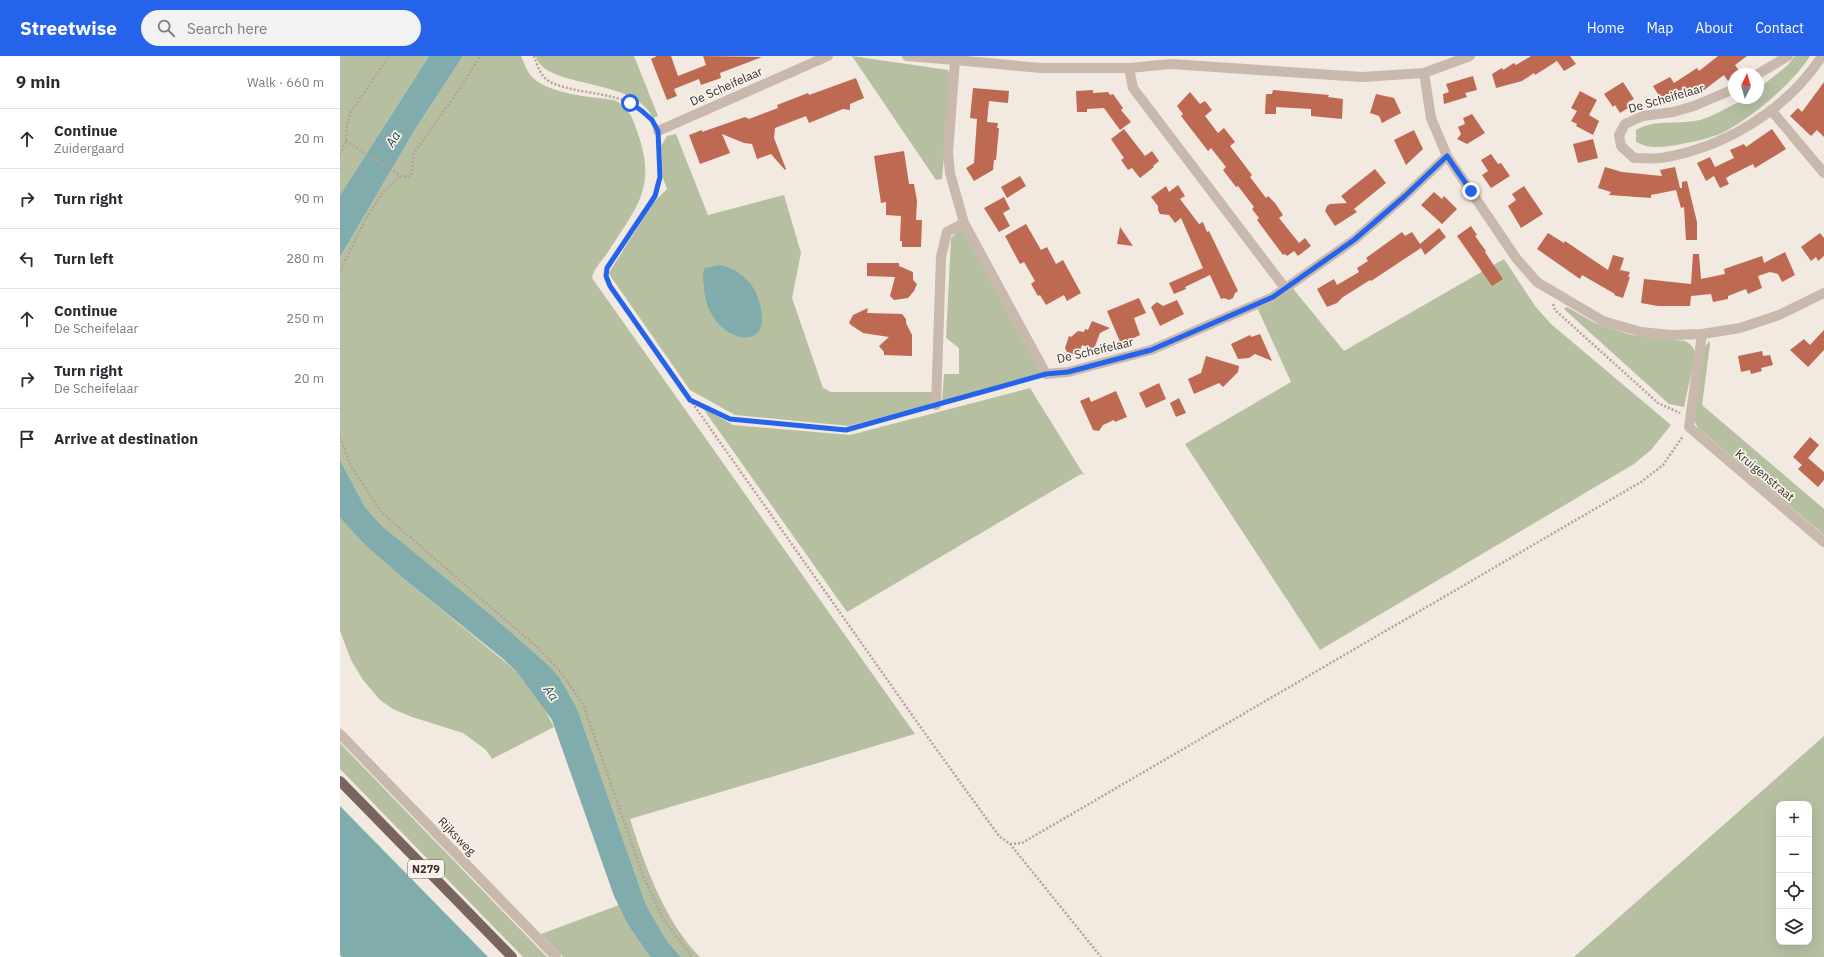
<!DOCTYPE html>
<meta charset="utf-8">
<style>
:root{--surface:#fff;--page:#f2f2f3;--text:#2b2b33;--muted:#7c7c81;--line:#e1e1e2;--accent:#2563eb}
body{margin:0;font-family:"IBM Plex Sans",sans-serif;background:var(--page);color:var(--text)}
.controls{position:absolute;right:12px;bottom:12px;display:grid;overflow:hidden;border-radius:8px;box-shadow:0 4px 16px #0002}
.controls button{width:36px;height:36px;display:grid;place-items:center;padding:0;border:0;border-bottom:1px solid var(--line);background:var(--surface);color:var(--text);font:20px sans-serif}
.compass{position:absolute;left:1388px;top:12px;width:36px;height:36px;border-radius:50%;background:var(--surface);box-shadow:0 4px 16px #0002;rotate:5deg}
.stop{position:absolute;width:12px;height:12px;margin:-9px;border:3px solid #2563eb;border-radius:50%;background:#fff}
.stop.end{background:#2563eb;border-color:#fff;box-shadow:0 1px 4px #0008}
.list{margin:0;padding:0;list-style:none}
h2{display:flex;justify-content:space-between;align-items:center;height:52px;margin:0;padding:0 16px;font-size:17px}
h2 small{font-size:13px;font-weight:400;color:var(--muted)}
.list li{display:grid;grid-template-columns:26px 1fr auto;gap:12px;align-items:center;box-sizing:border-box;height:60px;padding:0 16px;border-top:1px solid var(--line)}
.list b{display:block;font-size:15px;white-space:nowrap}
.list p{margin:0;font-size:13px;white-space:nowrap;color:var(--muted)}
.list em{font-size:13px;font-style:normal;color:var(--muted)}
.icon{flex:none;width:22px;height:22px;fill:none;stroke:currentColor;stroke-width:2;stroke-linecap:round;stroke-linejoin:round}
.map{position:relative;flex:none;width:1484px;height:901px;overflow:hidden}
header{display:flex;align-items:center;gap:24px;box-sizing:border-box;height:56px;padding:0 20px;background:var(--accent);color:#fff}
header strong{font-size:19px}
nav{display:flex;gap:22px;margin-inline-start:auto;font-size:14px}
.search{width:280px;height:36px;background:var(--page);display:flex;align-items:center;gap:10px;box-sizing:border-box;padding:0 14px;border-radius:22px;color:var(--muted);font-size:15px}
main{display:flex}
aside{flex:1;background:var(--surface)}
.map>svg:first-child{display:block}
</style>
<header>
<strong>Streetwise</strong>
<div class="search"><svg class="icon" aria-label="search" viewBox="0 0 24 24"><circle cx="10" cy="10" r="6"/><path d="M15 15l6 6"/></svg>Search here</div>
<nav><a>Home</a><a>Map</a><a>About</a><a>Contact</a></nav>
</header>
<main>
<aside>
<h2>9 min<small>Walk · 660 m</small></h2>
<ul class="list">
<li><svg class="icon" aria-label="ahead" viewBox="0 0 24 24"><path d="M12 20V5M6 11l6-6 6 6"/></svg><div><b>Continue</b><p>Zuidergaard</p></div><em>20 m</em></li>
<li><svg class="icon" aria-label="right" viewBox="0 0 24 24"><path d="M7 20v-9h11M14 6l5 5-5 5"/></svg><div><b>Turn right</b></div><em>90 m</em></li>
<li><svg class="icon" aria-label="left" viewBox="0 0 24 24"><path d="M17 20v-9H6M10 6l-5 5 5 5"/></svg><div><b>Turn left</b></div><em>280 m</em></li>
<li><svg class="icon" aria-label="ahead" viewBox="0 0 24 24"><path d="M12 20V5M6 11l6-6 6 6"/></svg><div><b>Continue</b><p>De Scheifelaar</p></div><em>250 m</em></li>
<li><svg class="icon" aria-label="right" viewBox="0 0 24 24"><path d="M7 20v-9h11M14 6l5 5-5 5"/></svg><div><b>Turn right</b><p>De Scheifelaar</p></div><em>20 m</em></li>
<li><svg class="icon" aria-label="arrive" viewBox="0 0 24 24"><path d="M6 21V4h12l-3 4 3 4H6"/></svg><div><b>Arrive at destination</b></div></li>
</ul>
</aside>
<div class="map">
<svg width="1484" height="901" viewBox="0 0 1484 901">
<rect width="100%" height="100%" fill="#f2e9e0"/>
<!-- green -->
<path fill="#b6c0a1" fill-rule="evenodd" d="M0 0H89L0 139Z
M123 0H181C184 7 187 16 193 22 210 38 251 41 274 44 289 51 293 62 298 78 317 132 296 152 268 196 263 203 253 214 252 222L575 678 290 763C305 810 325 866 360 901H341L327 885 306 849 259 716 207 608 42 470 25 451 0 404V201L76 72Z
M196 0H294L318 60 313 62C295 21 203 33 196 0Z
M512 0 608 14 611 26 602 123 596 124Z
M1455 0H1470C1453 27 1413 61 1384 76 1371 83 1329 92 1313 91 1307 91 1301 88 1296 86V74C1316 62 1341 70 1363 63 1382 57 1399 42 1418 42V33L1448 9Z
M336 78 368 159 444 139 461 197 452 242 483 332 491 336H595V347L509 370 395 359 350 334 269 218 270 215 313 147 327 133 323 122 321 90 327 80Z
M629 173 706 318 602 346 604 318H619V292L606 282 611 182 619 174Z
M1164 203 1195 250 1211 268 1331 369 1311 394 1294 408 980 594 845 388 951 326 916 249 950 229 1004 295Z
M1227 251 1255 267 1291 279 1345 285C1353 289 1354 292 1355 300L1344 351 1329 348 1224 253Z
M1369 285 1370 288 1362 349 1484 453V479L1358 372 1354 364 1364 293Z
M690 332 744 419 741 418 507 556 362 351 393 369 510 379Z
M0 462 25 489 64 523 176 615 204 653 214 671 152 703 146 694 123 677 72 661 53 653 40 644 23 624 11 604 0 575Z
M1484 680V901H1234ZM1439 748H1469V886H1439Z
M0 687 207 901H183L0 713Z
M279 849 288 869 310 901H223L201 878Z"/>
<!-- water -->
<path fill="#81acad" d="M89 0H123L76 72 0 201V139Z
M379 209C394 211 411 224 416 237 444 306 365 288 364 230 363 223 362 218 365 212Z
M0 404 25 451 42 470 153 561 207 608 219 621 237 653 306 849 327 885 341 901H310L288 869 274 840 212 664 176 615 162 602 64 523 25 489 0 462Z
M0 750 148 901H2L0 899Z"/>
<!-- building -->
<path fill="#be6952" d="M317 0H331L338 20 366 9 363 0 422 1 380 17 381 22 361 29 359 23 334 33 337 40 327 44 311 3Z
M1191 0H1230L1236 8 1224 15 1217 5 1195 19 1194 17 1182 25 1156 32 1152 18 1162 12 1163 14 1174 7 1176 9Z
M1378 0H1407L1395 9 1400 16 1394 18V21L1388 25 1384 19 1356 40 1350 31 1324 48 1313 30 1330 21 1334 27 1357 12 1359 15Z
M1133 20 1137 34 1125 37 1127 41 1104 48 1103 38 1109 36 1106 28Z
M516 22 524 42 510 48V54L503 53 469 67 466 60 435 72 434 82 446 113 445 114 431 98 417 103 412 88 404 87 382 78 390 97 360 108 349 79 362 74V76L405 61 409 63 438 52 437 49 468 37 469 39Z
M1283 26 1294 43 1288 46 1291 50 1280 57 1275 49 1273 51 1264 38Z
M1484 26V81L1477 74 1471 80 1450 60 1458 52 1462 56Z
M633 32 669 35 668 47 649 45 647 66 658 67 657 72H659L656 104H654L653 114 634 125 626 112 634 107 637 63 630 62Z
M753 34V37L768 36 770 39 773 38 783 52 781 54 791 66 780 74 764 52 747 53V56H737L736 35Z
M933 34 989 39 988 41 1003 43 1002 63 971 60V53L936 51V58H925L926 38H932Z
M1240 35 1257 44 1249 59 1259 65 1253 79 1236 70 1237 68 1231 65 1237 55 1231 52Z
M850 36 860 48 865 45 872 54 865 60 878 77 884 72 895 86 890 90 912 119 910 121 926 142 928 140 935 147 943 159 939 162 959 187 965 182 971 190 958 200 954 195 947 200 945 198 943 199 917 164 919 162 912 153 914 151 898 130 896 131 883 114 886 111 871 92 868 95 841 60 843 58 837 50Z
M1036 38 1054 42 1061 57 1042 67 1039 60 1030 57Z
M1132 58 1145 77 1127 88 1117 83 1121 78 1118 71 1125 68 1123 62Z
M784 73 805 100 812 95 819 105 813 110 814 111 800 122 792 112 788 114 781 104 784 102 771 83Z
M1432 73 1446 93 1415 112 1413 108 1391 119 1386 122 1389 128 1380 132 1374 120 1366 125 1357 107 1370 101 1375 111 1394 102 1390 94 1404 88 1406 91Z
M1074 74 1083 93 1066 109 1054 84Z
M1253 83 1258 102 1238 107 1233 88Z
M564 95 569 128H574L577 145 576 164H582L581 191H562V185H560V183L561 160 546 159V146L541 147 534 100Z
M1151 98 1158 108 1161 107 1170 120 1151 132 1142 119 1148 115 1141 104Z
M1265 111 1282 116 1322 120 1320 114 1335 111 1340 132H1342V126L1347 125 1357 166V184H1346L1344 151 1341 152 1336 134 1311 139V142L1269 139 1271 136 1258 132Z
M1035 113 1046 127 1014 153 1017 156 995 170 985 155 987 150 990 148 1007 147 1001 140Z
M680 120 686 130 667 142 661 131Z
M838 129 845 140 840 143 859 168 863 166 867 176 869 175 898 235 895 237 893 242 889 244 884 242 881 243 870 219 845 231 846 233 834 238 829 227 863 212 841 162 835 167 829 159 820 158 818 154V150L811 141 826 130 829 136Z
M1184 130 1203 158 1181 172 1168 150 1176 144 1172 138Z
M1094 136 1102 143 1104 140 1117 153 1102 168 1081 149Z
M664 141 670 153 663 157 670 170 659 176 644 152Z
M686 168 701 194 707 191 716 208 723 204 741 237 727 245 724 239 706 249 700 239 698 240 691 228 695 225 684 206 680 208 665 180Z
M1131 170 1137 179 1135 180 1146 195 1145 196 1163 223 1152 230 1117 180Z
M780 171 793 190 777 188Z
M1099 172 1106 181 1085 199 1081 192 1031 225 1030 224 1003 241 997 247 987 251 977 233 994 223 997 229 1019 216 1017 212 1028 205 1026 202 1062 176 1065 180 1072 176 1080 188Z
M1208 177 1224 187 1225 185 1268 214 1273 199 1284 202 1280 214 1290 216 1288 221H1290L1283 242 1274 239 1275 238 1242 219 1240 223 1197 193Z
M1480 177 1484 182V200L1478 205 1476 201 1471 205 1461 191Z
M1445 196 1455 219 1442 226 1438 218 1430 216 1418 220 1422 232 1408 238 1406 233 1388 240V243L1373 246 1371 238 1351 240 1350 250H1318L1301 247 1304 223 1351 228 1353 198H1359L1361 223 1385 218 1384 213 1422 200 1424 207Z
M527 207H559V210L573 216V224L577 228 574 235 568 242 554 244 550 240 555 221 527 220Z
M799 242 806 257 794 262 800 279 781 288 767 255Z
M837 244 844 258 820 270 811 251 817 246 823 250Z
M528 252 527 257 562 258 566 263V267L572 279V300L544 299V296L539 290 549 281 523 277 511 269 509 267 513 259Z
M752 265 770 272 760 277 754 293 742 289 738 300 727 296 725 292 729 280 731 281 738 275 744 276 745 273 748 274Z
M1484 274V294L1468 311 1450 294 1464 283 1470 289Z
M920 278 932 305 915 298 909 302 898 303 891 288 910 279 911 281Z
M1422 295 1423 300 1430 299 1433 309 1421 312 1422 315 1411 318 1410 314 1401 316 1398 300Z
M866 300 899 310 898 316 883 331 879 327 854 338 848 323 861 317Z
M819 327 826 343 806 352 799 337Z
M776 335 787 361 775 366 774 364 763 369 759 375 753 374 740 345 749 341 751 346Z
M839 342 846 357 836 361 830 347Z
M1470 381 1479 389 1468 402 1484 416V424L1478 431 1458 413 1462 409 1453 401Z"/>
<g fill="none" stroke-linecap="round" stroke-linejoin="round">
<!-- path -->
<path stroke="#b5a397" stroke-width="2.5" stroke-dasharray="2 2" stroke-linecap="butt" d="M194 0C196 6 199 15 203 20 208 26 216 29 224 31 254 40 295 37 313 67
M6 85 61 120 67 121 71 119 74 97 119 34 140 0
M318 85 320 121 315 140 267 212 266 220 270 230 584 676 659 780 670 788 761 901
M0 99 6 85 7 69 11 56 49 0
M0 216 25 164 43 136 61 120
M1213 248 1215 254 1318 347 1340 357
M350 344 390 363 506 374 587 352
M605 346 697 321
M0 381 11 410 42 457 197 591 219 614 243 648 302 817 322 861 352 901
M670 788 682 787 1301 426 1323 409 1343 380"/>
<!-- street -->
<path stroke="#c9b9ac" stroke-width="10" d="M567 0 615 4 608 96 610 117 624 167 706 318 728 316 811 294 933 241 1014 184 1065 140 1107 100
M615 4 701 12H789L831 8 1022 21 1084 17 1130 0
M789 12 793 32 945 232
M1084 17 1091 62 1107 100 1176 202 1197 226 1263 265 1301 276 1331 279 1362 278 1349 371 1484 486
M1418 18 1448 0
M1394 33 1354 50 1333 56 1303 60 1285 68 1279 79 1281 90 1294 102C1303 102 1312 103 1321 102 1384 92 1447 54 1482 0
M1431 54 1484 117
M318 75 488 0
M1362 278 1400 272 1439 259 1484 237
M596 349 601 201 607 176 624 167
M0 678 216 901"/>
<!-- primary -->
<path stroke="#79655d" stroke-width="10" d="M0 725 172 901"/>
</g>
<g fill="none" stroke-linecap="round" stroke-linejoin="round">
<!-- route -->
<path stroke="#2563eb" stroke-width="5" d="M290 47 302 55 312 64 318 75 320 121 315 140 267 212 266 220 270 230 350 344 390 363 506 374 706 318 728 316 811 294 933 241 1014 184 1065 140 1107 100 1131 135"/>
</g>
<g text-anchor="middle" dominant-baseline="central" stroke-width="3.5" stroke-linejoin="round" paint-order="stroke">
<!-- shield labels -->
<rect fill="#f9f3ec" stroke="#726965" stroke-width="1" x="68" y="804" width="36" height="18" rx="3"/>
<g font-size="11" font-weight="bold" fill="#382e2b">
<text x="86" y="813">N279</text>
</g>
<!-- street labels -->
<g font-size="12" fill="#382e2b" stroke="#f9f3ec">
<text transform="translate(386 30) rotate(-24)">De Scheifelaar</text>
<text transform="translate(1326 42) rotate(-16)">De Scheifelaar</text>
<text transform="translate(755 294) rotate(-13)">De Scheifelaar</text>
<text transform="translate(1425 419) rotate(40)">Kruigenstraat</text>
<text transform="translate(117 780) rotate(46)">Rijksweg</text>
</g>
<!-- water labels -->
<g font-size="13" font-style="italic" fill="#235557" stroke="#f9f3ec">
<text transform="translate(53 83) rotate(-58)">Aa</text>
<text transform="translate(211 637) rotate(55)">Aa</text>
</g>
</g>
</svg>
<div class="controls">
<button>+</button>
<button>−</button>
<button><svg class="icon" aria-label="locate" viewBox="0 0 24 24"><circle cx="12" cy="12" r="6"/><path d="M12 2v4M12 18v4M2 12h4M18 12h4"/></svg></button>
<button><svg class="icon" aria-label="layers" viewBox="0 0 24 24"><path d="M12 4l9 5-9 5-9-5zM3 14l9 5 9-5"/></svg></button>
</div>
<svg class="compass" viewBox="-18 -18 36 36"><path d="M0-13l5 13h-10z" fill="#e53935"/><path d="M0 13l5-13h-10z" fill="#7c7c81"/></svg>
<div class="stop" style="left:290px;top:47px"></div>
<div class="stop end" style="left:1131px;top:135px"></div>
</div>
</main>
